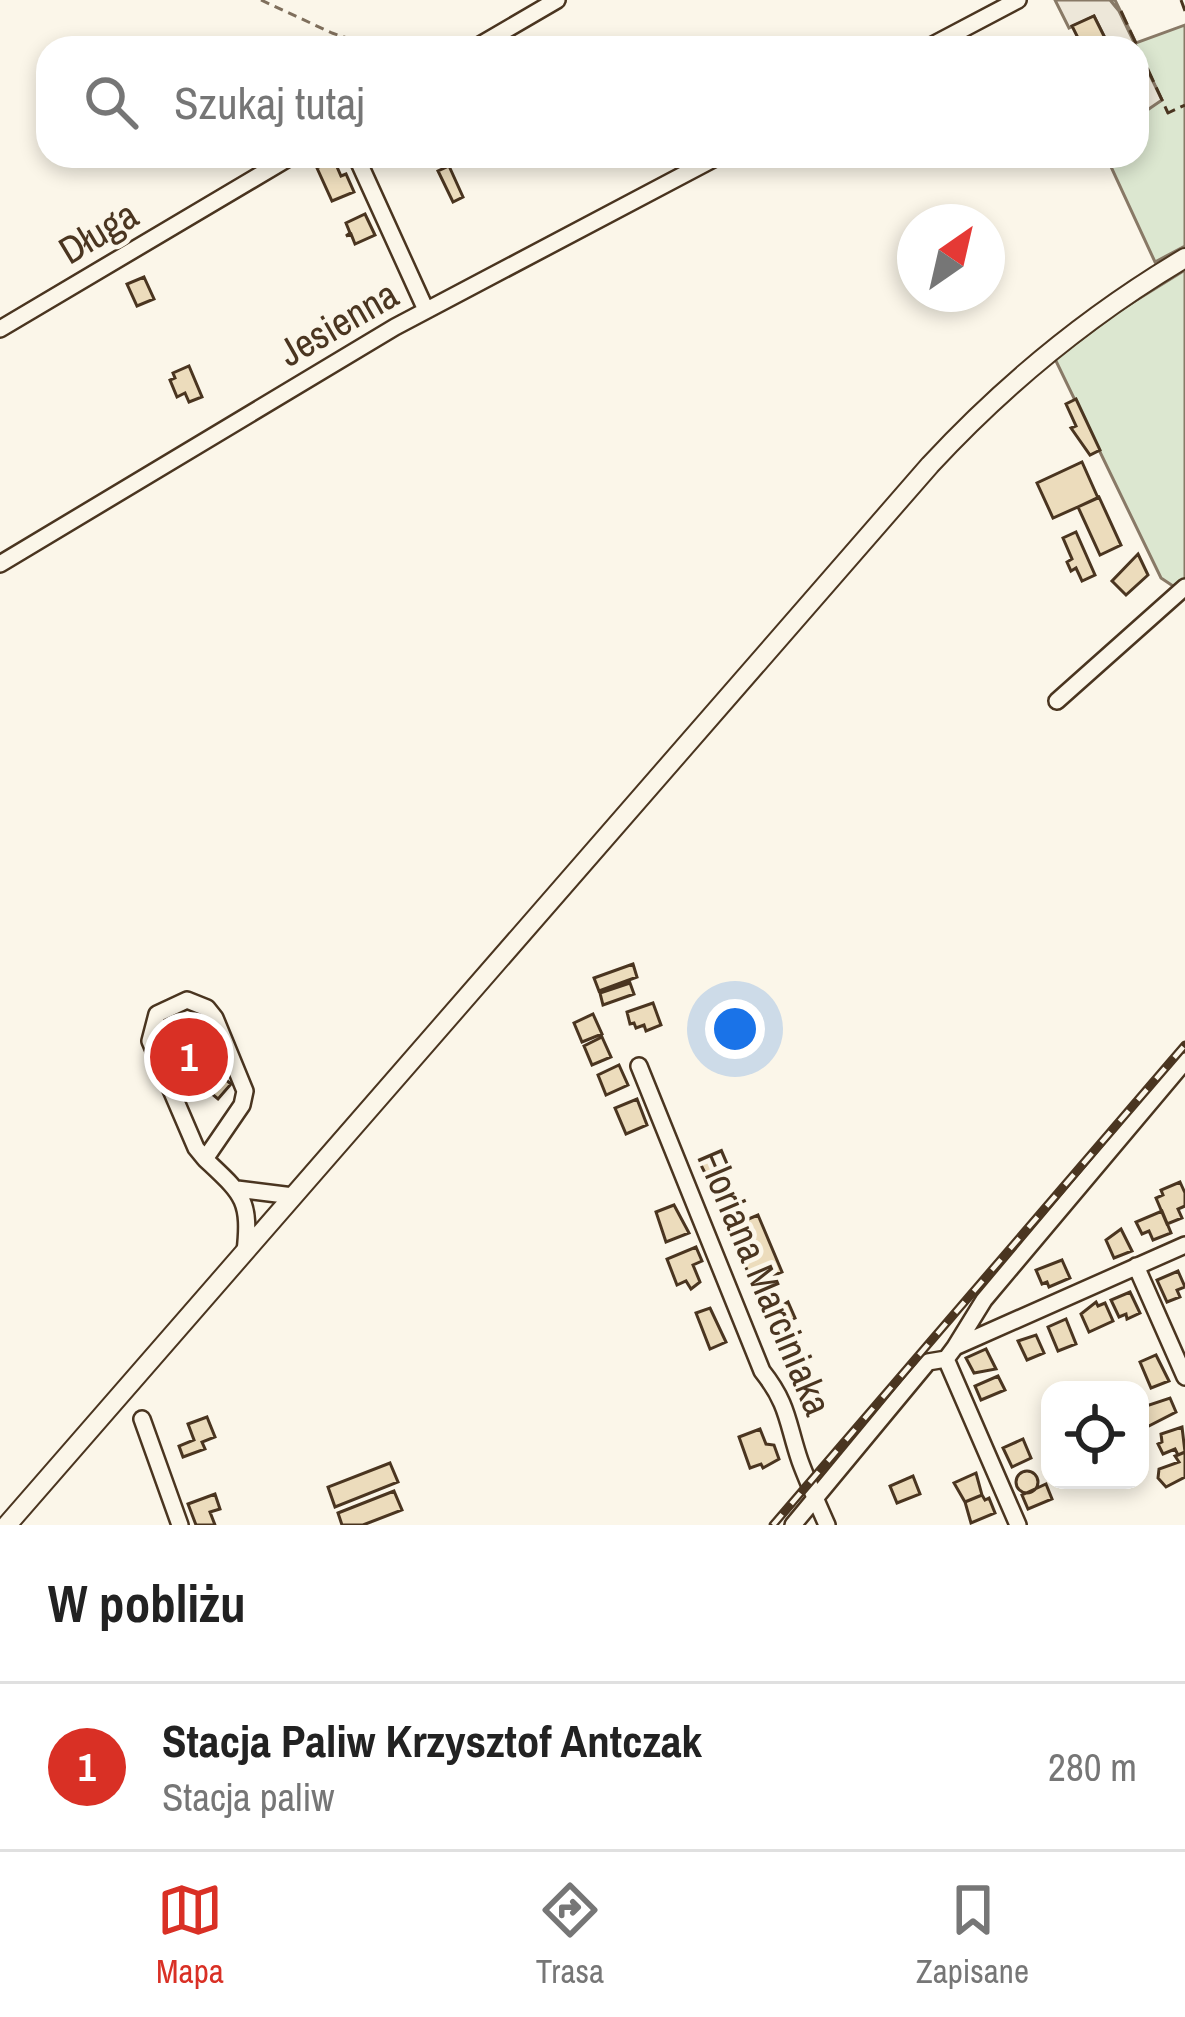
<!DOCTYPE html>
<html lang="pl">
<meta charset="utf-8">
<style>
:root{--surface:#fff;--page:#f6f6f6;--text:#222;--muted:#767676;--line:#e0e0e0;--accent:#d93025}
body{margin:0;font-family:"Archivo Narrow",sans-serif;background:var(--page);color:var(--text)}
.controls{position:absolute;right:36px;bottom:36px;display:grid;overflow:hidden;border-radius:24px;box-shadow:0 6px 18px #0003}
.controls button{width:108px;height:108px;display:grid;place-items:center;padding:0;border:0;border-bottom:3px solid var(--line);background:var(--surface);color:var(--text);font:60px sans-serif}
.compass{position:absolute;left:897px;top:204px;width:108px;height:108px;border-radius:50%;background:var(--surface);box-shadow:0 6px 18px #0003;rotate:34deg}
.you{position:absolute;left:735px;top:1029px;width:42px;height:42px;margin:-30px;border:9px solid #fff;border-radius:50%;background:#1a73e8;box-shadow:0 0 0 18px #1a73e833}
.badge{display:grid;place-items:center;width:78px;height:78px;border-radius:50%;background:var(--accent);color:#fff;font-size:39px;font-weight:700}
.pin{position:absolute;translate:-50% -50%;border:6px solid #fff;box-shadow:0 3px 12px #0006}
.list{margin:0;padding:0;list-style:none}
h2{display:flex;justify-content:space-between;align-items:center;height:156px;margin:0;padding:0 48px;font-size:51px}
h2 small{font-size:39px;font-weight:400;color:var(--muted)}
.list li{display:grid;grid-template-columns:78px 1fr auto;gap:36px;align-items:center;box-sizing:border-box;height:168px;padding:0 48px;border-top:3px solid var(--line)}
.list b{display:block;font-size:45px;white-space:nowrap}
.list p{margin:0;font-size:39px;white-space:nowrap;color:var(--muted)}
.list em{font-size:39px;font-style:normal;color:var(--muted)}
.icon{flex:none;width:66px;height:66px;fill:none;stroke:currentColor;stroke-width:2;stroke-linecap:round;stroke-linejoin:round}
.map{position:relative;flex:none;width:1185px;height:1525px;overflow:hidden}
.search{position:absolute;background:var(--surface);box-shadow:0 6px 18px #0003;left:36px;right:36px;top:36px;height:132px;display:flex;align-items:center;gap:30px;box-sizing:border-box;padding:0 42px;border-radius:36px;color:var(--muted);font-size:45px}
.sheet{height:324px;background:var(--surface)}
nav{display:flex;justify-content:space-around;align-items:center;box-sizing:border-box;height:168px;border-top:3px solid var(--line);background:var(--surface);font-size:33px;color:var(--muted)}
nav a{display:grid;justify-items:center;gap:6px}
nav .on{color:var(--accent)}
.map>svg:first-child{display:block}
</style>
<div class="map">
<svg width="1185" height="1525" viewBox="0 0 1185 1525">
<rect width="100%" height="100%" fill="#fbf6e9"/>
<!-- green -->
<path fill="#dce7d0" stroke="#887966" stroke-width="3" d="M1110 0H1115L1136 43 1185 25V246L1155 262 1106 156H1137V113L1162 100 1119 11Z
M1185 270V579L1173 586 1161 578 1055 359 1119 311Z"/>
<!-- parking -->
<path fill="#ede7d9" stroke="#887966" stroke-width="3" d="M1055 0H1110L1119 11 1162 100 1143 113H1137V48H1110L1094 16 1069 28Z"/>
<!-- building -->
<path fill="#ecdcbc" stroke="#4a3520" stroke-width="3" d="M1094 16 1110 48H1083L1072 26Z
M334 160 341 176 346 174 354 192 332 201 317 168Z
M449 166 463 197 453 202 438 171Z
M365 214 375 235 355 244 351 234 346 236 350 233 346 223Z
M144 277 154 299 137 306 127 284Z
M189 366 202 397 189 402 185 393 177 397 170 380 175 378 173 373Z
M1076 399 1100 450 1090 455 1071 428 1076 426 1066 404Z
M1082 462 1098 498 1053 518 1037 483Z
M1099 497 1121 545 1100 555 1078 507Z
M1076 532 1095 575 1082 581 1076 568 1071 571 1067 562 1072 559 1063 538Z
M1138 554 1148 575 1126 595 1112 581Z
M633 964 637 977 599 991 594 978Z
M630 983 634 994 603 1005 600 993Z
M653 1003 661 1025 646 1031 644 1025 636 1028 634 1023 630 1024 627 1012Z
M593 1014 602 1034 582 1042 574 1023Z
M188 1017 204 1031 195 1041 208 1053 202 1060 231 1084 218 1099 171 1060 177 1053 165 1044Z
M602 1037 611 1057 592 1065 584 1046Z
M619 1065 628 1085 606 1095 598 1075Z
M637 1099 647 1125 626 1134 615 1108Z
M719 1155 730 1182 713 1189 700 1163Z
M1180 1182 1185 1193V1206L1178 1209 1182 1218 1167 1224 1156 1198 1163 1195 1161 1190Z
M674 1205 689 1233 666 1242 656 1212Z
M1162 1211 1171 1233 1153 1240 1149 1231 1142 1234 1136 1222Z
M758 1215 782 1272 753 1284 736 1244 749 1239 741 1222Z
M1121 1229 1132 1251 1114 1258 1106 1240Z
M696 1247 702 1261 693 1265 700 1282 691 1289 686 1281 677 1285 667 1259Z
M1062 1260 1070 1278 1049 1287 1047 1282 1042 1284 1036 1270Z
M1178 1271 1185 1287 1177 1290 1180 1297 1167 1302 1157 1280Z
M1130 1292 1140 1313 1127 1319 1126 1314 1119 1317 1111 1300Z
M778 1294 783 1305 788 1302 795 1318 790 1320 795 1333 776 1341 767 1313 762 1315 757 1303Z
M1096 1302 1098 1306 1105 1303 1113 1321 1089 1332 1081 1314Z
M710 1308 726 1342 710 1349 696 1313Z
M1066 1319 1076 1344 1058 1351 1048 1327Z
M1036 1335 1044 1353 1027 1360 1018 1341Z
M986 1349 996 1369 974 1373 966 1358Z
M1156 1355 1169 1381 1151 1388 1140 1362Z
M998 1376 1005 1390 981 1400 975 1386Z
M1170 1398 1176 1412 1143 1429 1140 1408Z
M207 1417 215 1437 202 1442 205 1449 183 1457 179 1446 194 1440 188 1424Z
M1182 1427 1185 1452 1178 1455 1175 1449 1163 1454 1158 1444 1162 1442 1161 1434Z
M760 1429 766 1444 774 1445 779 1459 763 1468 761 1464 750 1468 739 1437Z
M1023 1439 1031 1458 1012 1467 1003 1448Z
M1185 1452V1477L1166 1487 1158 1478 1159 1469 1179 1462 1175 1456Z
M390 1463 398 1482 335 1507 328 1487Z
M1016 1482a11 11 0 1 1 22 0a11 11 0 1 1-22 0Z
M976 1473 982 1495 965 1502 954 1483Z
M913 1476 920 1494 897 1503 890 1486Z
M1046 1484 1052 1499 1028 1509 1022 1495Z
M394 1491 402 1510 363 1525H342L338 1513Z
M215 1494 220 1509 210 1512 215 1525H196L188 1504Z
M982 1495 985 1500 989 1498 995 1513 971 1523 965 1502Z"/>
<g fill="none" stroke-linecap="round" stroke-linejoin="round">
<defs>
<path id="minor" d="M475 48 557 0
M927 48 1018 0
M356 156 426 310
M0 329 292 156
M0 564 395 327 719 156
M1057 701 1185 587
M639 1066 762 1371C789 1405 787 1423 800 1461 808 1483 818 1504 827 1525
M205 1159 196 1148 150 1041 157 1014 187 1000 207 1008 215 1018 245 1091 242 1105 205 1159C242 1194 251 1199 245 1252
M237 1189 293 1196
M1136 1266 1185 1377
M955 1347 984 1300 1185 1061
M946 1359 955 1347 1185 1245
M946 1359 1018 1525
M142 1419 180 1525
M793 1525 928 1362 946 1359"/>
<path id="major" d="M7 1525 930 465C1006 383 1089 315 1185 258"/>
</defs>
<!-- minor casing -->
<use href="#minor" stroke="#4a3520" stroke-width="20"/>
<!-- major casing -->
<use href="#major" stroke="#4a3520" stroke-width="22"/>
<!-- path -->
<path stroke="#7f6f5c" stroke-width="3" stroke-dasharray="9 6" stroke-linecap="butt" d="M261 0 332 33 377 48"/>
<!-- minor -->
<use href="#minor" stroke="#fbf6e9" stroke-width="15"/>
<!-- major -->
<use href="#major" stroke="#fbf6e9" stroke-width="18"/>
<defs>
<path id="rail" d="M773 1525 1185 1045"/>
</defs>
<!-- rail casing -->
<use href="#rail" stroke="#4a3520" stroke-width="9"/>
<!-- rail -->
<use href="#rail" stroke="#fbf6e9" stroke-width="4.5" stroke-dasharray="14" stroke-linecap="butt"/>
<!-- fence -->
<path stroke="#4a3520" stroke-width="3" stroke-dasharray="15 6" stroke-linecap="butt" d="M1181 0 1185 11
M1121 11 1168 113 1185 105"/>
</g>
<g text-anchor="middle" dominant-baseline="central" stroke-width="9" stroke-linejoin="round" paint-order="stroke">
<!-- street labels -->
<g font-size="39" fill="#4a3520" stroke="#fbf6e9">
<text transform="translate(98 232) rotate(-31)">Długa</text>
<text transform="translate(338 323) rotate(-30)">Jesienna</text>
<text transform="translate(765 1282) rotate(67)">Floriana Marciniaka</text>
</g>
</g>
</svg>
<div class="controls">
<button><svg class="icon" aria-label="locate" viewBox="0 0 24 24"><circle cx="12" cy="12" r="6"/><path d="M12 2v4M12 18v4M2 12h4M18 12h4"/></svg></button>
</div>
<svg class="compass" viewBox="-18 -18 36 36"><path d="M0-13l5 13h-10z" fill="#e53935"/><path d="M0 13l5-13h-10z" fill="#767676"/></svg>
<div class="you"></div>
<div class="pin badge" style="left:189px;top:1057px">1</div>
<div class="search"><svg class="icon" aria-label="search" viewBox="0 0 24 24"><circle cx="10" cy="10" r="6"/><path d="M15 15l6 6"/></svg>Szukaj tutaj</div>
</div>
<section class="sheet">
<h2>W pobliżu<small></small></h2>
<ul class="list">
<li><span class="badge">1</span><div><b>Stacja Paliw Krzysztof Antczak</b><p>Stacja paliw</p></div><em>280 m</em></li>
</ul>
</section>
<nav>
<a class="on"><svg class="icon" aria-label="map" viewBox="0 0 24 24"><path d="M3 6l6-2 6 2 6-2v14l-6 2-6-2-6 2zM9 4v14M15 6v14"/></svg>Mapa</a>
<a><svg class="icon" aria-label="directions" viewBox="0 0 24 24"><path d="M12 3l9 9-9 9-9-9zM9 14v-3h6M13 9l2 2-2 2"/></svg>Trasa</a>
<a><svg class="icon" aria-label="saved" viewBox="0 0 24 24"><path d="M7 4h10v16l-5-4-5 4z"/></svg>Zapisane</a>
</nav>
